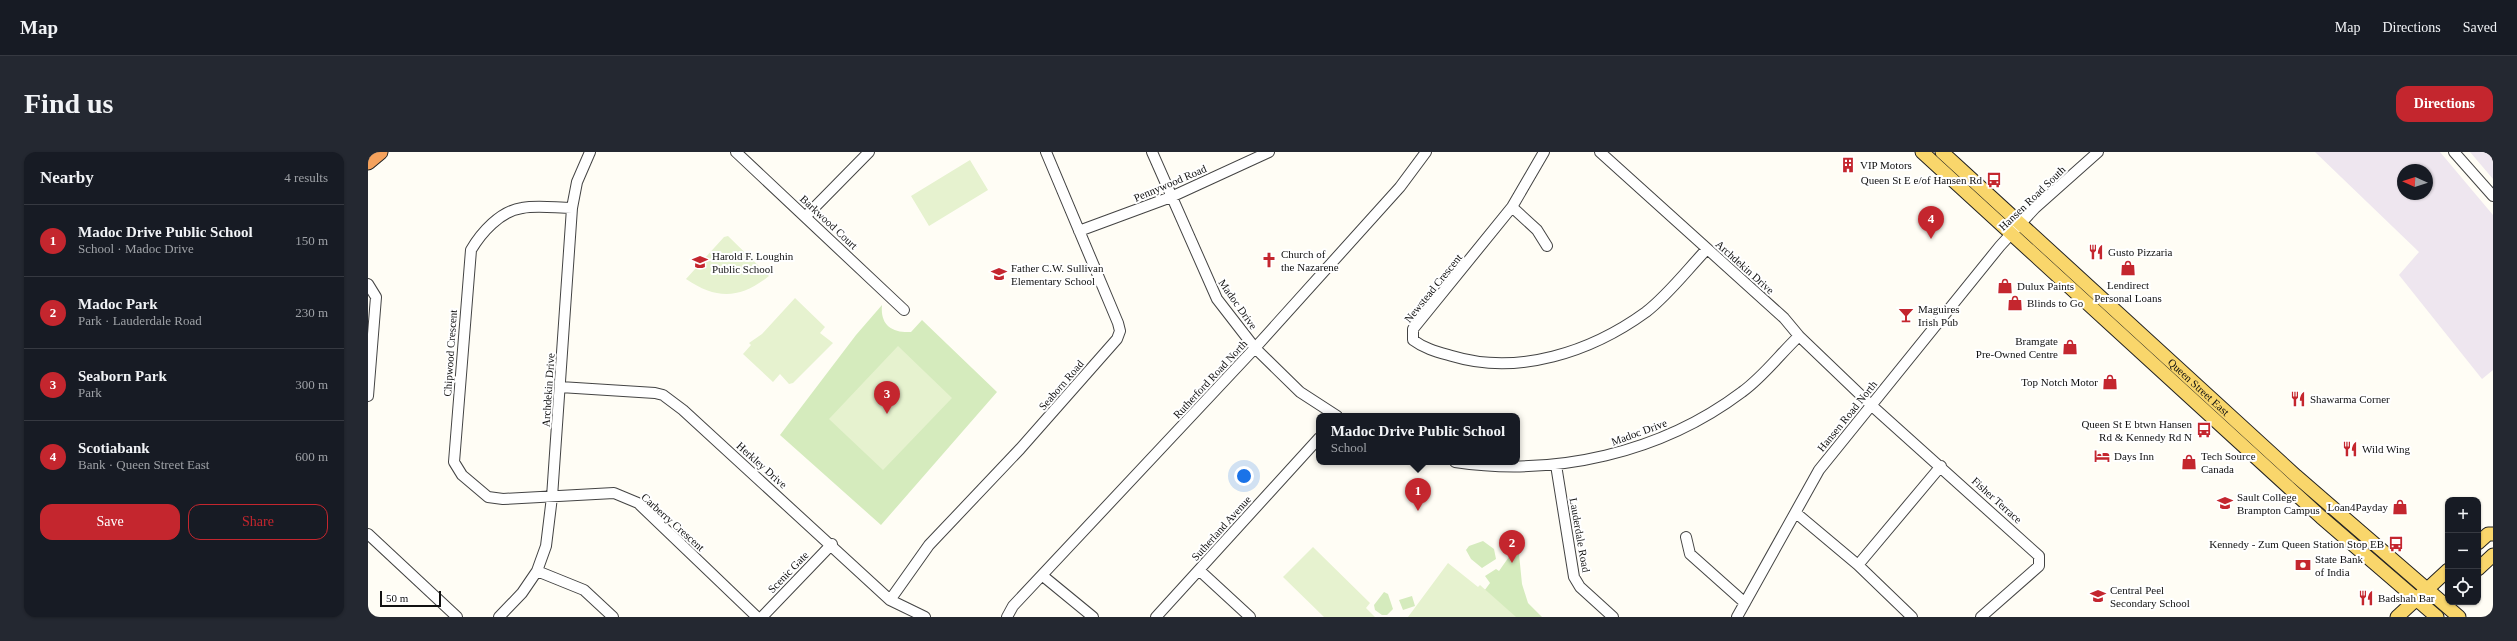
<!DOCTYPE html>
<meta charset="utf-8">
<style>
:root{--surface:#171b24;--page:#242831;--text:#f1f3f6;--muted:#9ea1a6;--line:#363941;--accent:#c4262e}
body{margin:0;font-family:"Times New Roman",serif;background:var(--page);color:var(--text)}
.controls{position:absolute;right:12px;bottom:12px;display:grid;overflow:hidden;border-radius:8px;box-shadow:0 1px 3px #0004}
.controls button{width:36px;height:36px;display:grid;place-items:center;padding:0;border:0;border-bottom:1px solid var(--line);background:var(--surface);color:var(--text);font:20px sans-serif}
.compass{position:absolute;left:2029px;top:12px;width:36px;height:36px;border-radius:50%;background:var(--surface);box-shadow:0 1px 3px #0004;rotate:273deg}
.scale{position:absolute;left:12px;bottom:10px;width:61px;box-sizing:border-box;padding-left:4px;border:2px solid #111;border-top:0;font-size:11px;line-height:14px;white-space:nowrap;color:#111;-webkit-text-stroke:3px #fff;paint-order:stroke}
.you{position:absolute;left:876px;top:324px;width:14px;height:14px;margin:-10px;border:3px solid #fff;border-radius:50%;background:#1a73e8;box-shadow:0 0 0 6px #1a73e833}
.badge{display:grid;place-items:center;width:26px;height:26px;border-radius:50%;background:var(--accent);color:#fff;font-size:13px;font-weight:700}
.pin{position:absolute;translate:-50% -33px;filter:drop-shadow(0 1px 2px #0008)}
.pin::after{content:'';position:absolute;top:21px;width:14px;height:12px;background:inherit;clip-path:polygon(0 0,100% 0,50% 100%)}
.popup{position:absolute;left:948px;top:261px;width:204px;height:52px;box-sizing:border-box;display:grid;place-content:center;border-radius:8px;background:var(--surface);filter:drop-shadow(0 1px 3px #0005);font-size:13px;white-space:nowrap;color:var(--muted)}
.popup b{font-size:15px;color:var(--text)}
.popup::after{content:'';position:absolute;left:50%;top:100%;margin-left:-8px;border:8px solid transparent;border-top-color:var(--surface)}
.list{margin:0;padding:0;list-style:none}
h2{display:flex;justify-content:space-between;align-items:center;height:52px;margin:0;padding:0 16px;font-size:17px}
h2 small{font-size:13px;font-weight:400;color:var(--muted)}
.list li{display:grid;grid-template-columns:26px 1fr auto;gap:12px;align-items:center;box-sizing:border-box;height:72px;padding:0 16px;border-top:1px solid var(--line)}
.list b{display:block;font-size:15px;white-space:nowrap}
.list p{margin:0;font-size:13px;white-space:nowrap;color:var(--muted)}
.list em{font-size:13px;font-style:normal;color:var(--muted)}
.actions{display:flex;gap:8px;padding:12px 16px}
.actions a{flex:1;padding:9px 0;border:1px solid var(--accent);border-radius:12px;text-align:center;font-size:14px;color:var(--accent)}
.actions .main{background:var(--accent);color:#fff}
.icon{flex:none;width:22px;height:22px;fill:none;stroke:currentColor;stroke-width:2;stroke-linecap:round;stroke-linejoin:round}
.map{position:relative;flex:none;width:2125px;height:465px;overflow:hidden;border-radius:12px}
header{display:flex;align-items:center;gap:24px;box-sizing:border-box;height:56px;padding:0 20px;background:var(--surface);border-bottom:1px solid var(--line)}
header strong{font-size:19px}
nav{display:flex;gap:22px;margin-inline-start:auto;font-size:14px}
.intro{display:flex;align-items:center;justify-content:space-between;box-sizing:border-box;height:96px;padding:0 24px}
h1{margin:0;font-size:28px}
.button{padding:10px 18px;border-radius:12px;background:var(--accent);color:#fff;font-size:14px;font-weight:700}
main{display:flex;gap:24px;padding:0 24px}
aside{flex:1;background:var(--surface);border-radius:12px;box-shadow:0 1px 3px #0004}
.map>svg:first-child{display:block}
</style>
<header>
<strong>Map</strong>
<nav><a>Map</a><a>Directions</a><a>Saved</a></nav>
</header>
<div class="intro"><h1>Find us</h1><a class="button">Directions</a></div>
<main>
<aside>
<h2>Nearby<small>4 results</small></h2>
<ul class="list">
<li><span class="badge">1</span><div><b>Madoc Drive Public School</b><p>School · Madoc Drive</p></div><em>150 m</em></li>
<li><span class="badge">2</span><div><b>Madoc Park</b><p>Park · Lauderdale Road</p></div><em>230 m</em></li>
<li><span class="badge">3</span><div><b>Seaborn Park</b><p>Park</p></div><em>300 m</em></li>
<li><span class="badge">4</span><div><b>Scotiabank</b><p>Bank · Queen Street East</p></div><em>600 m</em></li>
</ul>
<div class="actions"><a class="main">Save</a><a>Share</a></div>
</aside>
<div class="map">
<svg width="2125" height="465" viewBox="0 0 2125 465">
<rect width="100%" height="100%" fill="#fffdf5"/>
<!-- industrial -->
<path fill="#eee6ef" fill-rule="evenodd" d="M1947 0H2072L2125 63V218L2114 227 2031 123 2051 100ZM2035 18H2059V42H2035Z
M2102 0H2125V27Z"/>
<!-- green -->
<path fill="#d5ebbd" d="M514 153C512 173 524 181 543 180L554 168 629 240 513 373 412 283 488 183Z
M1115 389 1126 397 1128 407 1114 416 1103 407 1098 398 1101 394Z
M1150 392 1154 432 1160 451 1174 465H1097L1122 431 1117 424 1128 417 1131 419Z
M1016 440 1020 442 1025 457 1019 463H1014L1007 458 1006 453Z
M1044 444 1047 454 1035 458 1031 448Z"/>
<!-- pitch -->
<path fill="#e6f2cf" d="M602 8 620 38 561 74 543 44Z
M360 84 401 124C372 147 349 148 318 127L356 85Z
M427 146 457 175 452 181 465 191 425 231 421 232 412 222 405 230 375 202 383 193 381 191 394 182Z
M530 194 584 246 515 318 461 267Z
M945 395 1002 451 998 456 1007 465H956L915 425Z
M1080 411 1110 435 1112 433 1148 465H1040Z"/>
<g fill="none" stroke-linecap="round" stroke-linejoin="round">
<defs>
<path id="minor" d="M368 0 536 158
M784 0 849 147 887 196 932 240 969 264
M1176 0 1144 55 1045 177V188C1057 197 1070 200 1084 204 1150 224 1223 200 1278 160 1300 143 1319 118 1339 97
M1232 0 1416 166 1431 184 1503 253 1671 404V414L1613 465
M2086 0 2125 44
M1144 55 1169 78 1179 94
M204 56C188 56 170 53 154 56 132 59 113 81 103 98L86 310 94 323 120 345 135 347 246 341 270 351 389 465
M438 64 501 0
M711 79 803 45 901 0
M0 132 8 145 0 244
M192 235 287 241 295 243 315 258 522 448 557 465
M1087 310C1187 325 1293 301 1374 240 1395 225 1412 202 1431 184
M1188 313 1206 425 1212 435 1245 465
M1428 361 1490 413 1544 465
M0 382 89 465
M1318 385 1322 402 1377 451
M1490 413 1573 314
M831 418 882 465
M169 419 216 438 245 465
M675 424 725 465
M522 448 561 393 652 297 749 187 752 179 750 171 678 0
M131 465 154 441 169 419 178 394 184 345 204 56 209 30 222 0
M394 465 464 392
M639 465 645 454 887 196 1032 35 1058 0
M788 465 951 286
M1369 465 1451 318 1632 94 1667 56 1730 0"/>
<g id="major">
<path d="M1554 0 1953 365 2069 465"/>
<path id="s1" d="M1574 0 1928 324 2091 465"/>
<path d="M2110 391 2120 382H2125"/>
<path d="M2110 417 2125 403"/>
<path d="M2029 465 2080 418"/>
</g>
<path id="highway" d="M0 10 12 0"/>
</defs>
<!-- minor casing -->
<use href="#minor" stroke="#444" stroke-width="12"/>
<!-- major casing -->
<use href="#major" stroke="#222" stroke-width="15"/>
<!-- highway casing -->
<use href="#highway" stroke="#222" stroke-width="17"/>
<!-- minor -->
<use href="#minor" stroke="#fff" stroke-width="10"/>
<!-- major -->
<use href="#major" stroke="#f9d66b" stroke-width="13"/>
<!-- highway -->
<use href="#highway" stroke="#f5a25d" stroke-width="15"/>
</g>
<!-- icons -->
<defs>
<symbol id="building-bare" viewBox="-9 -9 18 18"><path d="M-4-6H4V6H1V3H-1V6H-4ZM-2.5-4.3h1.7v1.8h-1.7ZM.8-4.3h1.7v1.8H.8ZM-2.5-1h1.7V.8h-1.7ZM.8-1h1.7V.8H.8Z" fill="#c4262e" stroke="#fff" stroke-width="2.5" paint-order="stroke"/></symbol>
<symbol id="bus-bare" viewBox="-9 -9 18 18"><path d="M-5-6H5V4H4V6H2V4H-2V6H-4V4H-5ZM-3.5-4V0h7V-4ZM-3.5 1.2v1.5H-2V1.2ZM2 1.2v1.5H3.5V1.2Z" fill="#c4262e" stroke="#fff" stroke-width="2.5" paint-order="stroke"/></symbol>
<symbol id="restaurant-bare" viewBox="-9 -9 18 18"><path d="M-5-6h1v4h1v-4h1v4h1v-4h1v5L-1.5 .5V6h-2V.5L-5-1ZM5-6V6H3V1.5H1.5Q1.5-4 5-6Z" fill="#c4262e" stroke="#fff" stroke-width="2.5" paint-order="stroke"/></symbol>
<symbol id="church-bare" viewBox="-9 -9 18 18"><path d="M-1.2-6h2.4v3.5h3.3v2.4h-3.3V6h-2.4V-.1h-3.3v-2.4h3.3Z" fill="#c4262e" stroke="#fff" stroke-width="2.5" paint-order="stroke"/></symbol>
<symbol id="school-bare" viewBox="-9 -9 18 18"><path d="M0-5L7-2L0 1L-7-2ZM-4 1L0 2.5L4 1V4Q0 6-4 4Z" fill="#c4262e" stroke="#fff" stroke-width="2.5" paint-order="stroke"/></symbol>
<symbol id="shop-bare" viewBox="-9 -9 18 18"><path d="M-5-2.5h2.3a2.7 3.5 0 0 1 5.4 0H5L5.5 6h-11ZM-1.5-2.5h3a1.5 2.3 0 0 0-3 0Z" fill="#c4262e" stroke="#fff" stroke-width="2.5" paint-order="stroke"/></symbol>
<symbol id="bar-bare" viewBox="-9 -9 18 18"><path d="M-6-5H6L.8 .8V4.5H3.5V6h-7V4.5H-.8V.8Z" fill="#c4262e" stroke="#fff" stroke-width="2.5" paint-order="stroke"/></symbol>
<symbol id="hotel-bare" viewBox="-9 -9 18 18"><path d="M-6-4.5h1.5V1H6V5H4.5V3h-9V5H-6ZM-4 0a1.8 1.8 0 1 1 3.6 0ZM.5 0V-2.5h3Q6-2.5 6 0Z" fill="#c4262e" stroke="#fff" stroke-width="2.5" paint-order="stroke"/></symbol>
<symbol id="university-bare" viewBox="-9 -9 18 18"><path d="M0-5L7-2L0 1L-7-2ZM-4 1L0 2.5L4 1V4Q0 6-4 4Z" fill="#c4262e" stroke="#fff" stroke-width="2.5" paint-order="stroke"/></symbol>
<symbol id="bank-bare" viewBox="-9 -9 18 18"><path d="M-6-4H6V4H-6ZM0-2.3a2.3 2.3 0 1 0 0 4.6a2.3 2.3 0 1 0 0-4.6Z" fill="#c4262e" stroke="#fff" stroke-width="2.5" paint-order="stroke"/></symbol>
</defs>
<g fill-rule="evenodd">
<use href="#building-bare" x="1469" y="2" width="22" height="22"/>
<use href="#bus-bare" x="1615" y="17" width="22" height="22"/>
<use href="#restaurant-bare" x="1717" y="89" width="22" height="22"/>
<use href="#church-bare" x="890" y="97" width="22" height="22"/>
<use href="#school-bare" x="321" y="99" width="22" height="22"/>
<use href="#shop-bare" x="1749" y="105" width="22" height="22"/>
<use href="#school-bare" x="620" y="111" width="22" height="22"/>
<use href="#shop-bare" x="1626" y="123" width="22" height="22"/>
<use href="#shop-bare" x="1636" y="140" width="22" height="22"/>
<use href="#bar-bare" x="1527" y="152" width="22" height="22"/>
<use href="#shop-bare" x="1691" y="184" width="22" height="22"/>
<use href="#shop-bare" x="1731" y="219" width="22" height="22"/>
<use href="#restaurant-bare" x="1919" y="236" width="22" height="22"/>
<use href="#bus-bare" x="1825" y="267" width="22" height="22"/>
<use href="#restaurant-bare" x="1971" y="286" width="22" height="22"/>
<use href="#hotel-bare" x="1723" y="293" width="22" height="22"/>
<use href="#shop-bare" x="1810" y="299" width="22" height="22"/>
<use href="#university-bare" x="1846" y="340" width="22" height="22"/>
<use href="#shop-bare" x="2021" y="344" width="22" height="22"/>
<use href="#bus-bare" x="2017" y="381" width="22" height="22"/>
<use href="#bank-bare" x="1924" y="402" width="22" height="22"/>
<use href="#school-bare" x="1719" y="433" width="22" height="22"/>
<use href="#restaurant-bare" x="1987" y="435" width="22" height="22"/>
</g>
<g text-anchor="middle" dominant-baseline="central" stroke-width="4" stroke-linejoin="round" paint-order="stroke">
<!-- poi labels -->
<g font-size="11" fill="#111" stroke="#fff" text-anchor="start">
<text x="1492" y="13">VIP Motors</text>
<text x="1614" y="28" text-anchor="end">Queen St E e/of Hansen Rd</text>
<text x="1740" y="100">Gusto Pizzaria</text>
<text x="913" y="102">Church of<tspan x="913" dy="13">the Nazarene</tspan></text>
<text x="344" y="104">Harold F. Loughin<tspan x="344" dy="13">Public School</tspan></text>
<text x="643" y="116">Father C.W. Sullivan<tspan x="643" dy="13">Elementary School</tspan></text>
<text x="1760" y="133" text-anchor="middle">Lendirect<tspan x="1760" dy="13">Personal Loans</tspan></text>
<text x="1649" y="134">Dulux Paints</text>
<text x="1659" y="151">Blinds to Go</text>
<text x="1550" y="157">Maguires<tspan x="1550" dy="13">Irish Pub</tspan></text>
<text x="1690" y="189" text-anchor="end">Bramgate<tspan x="1690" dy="13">Pre-Owned Centre</tspan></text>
<text x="1730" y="230" text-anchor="end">Top Notch Motor</text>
<text x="1942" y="247">Shawarma Corner</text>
<text x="1824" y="272" text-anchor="end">Queen St E btwn Hansen<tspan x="1824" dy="13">Rd &amp; Kennedy Rd N</tspan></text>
<text x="1994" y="297">Wild Wing</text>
<text x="1746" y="304">Days Inn</text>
<text x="1833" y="304">Tech Source<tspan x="1833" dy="13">Canada</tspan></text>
<text x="1869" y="345">Sault College<tspan x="1869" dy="13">Brampton Campus</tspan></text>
<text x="2020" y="355" text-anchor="end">Loan4Payday</text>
<text x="2016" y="392" text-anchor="end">Kennedy - Zum Queen Station Stop EB</text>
<text x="1947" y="407">State Bank<tspan x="1947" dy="13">of India</tspan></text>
<text x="1742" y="438">Central Peel<tspan x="1742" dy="13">Secondary School</tspan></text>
<text x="2010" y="446">Badshah Bar</text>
</g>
<!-- street labels -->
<g font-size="11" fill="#111" stroke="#fff">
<text transform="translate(802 31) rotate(-23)">Pennywood Road</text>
<text transform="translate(1664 46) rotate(-44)">Hansen Road South</text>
<text transform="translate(461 70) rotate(43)">Barkwood Court</text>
<text transform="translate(1377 115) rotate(42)">Archdekin Drive</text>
<text transform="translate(1065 136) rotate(-51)">Newstead Crescent</text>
<text transform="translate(870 152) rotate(55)">Madoc Drive</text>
<text transform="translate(82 201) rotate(-86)">Chipwood Crescent</text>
<text transform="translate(842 227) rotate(-47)">Rutherford Road North</text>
<text transform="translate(693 233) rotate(-49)">Seaborn Road</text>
<text stroke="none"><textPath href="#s1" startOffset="348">Queen Street East</textPath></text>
<text transform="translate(180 238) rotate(-86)">Archdekin Drive</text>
<text transform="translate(1479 264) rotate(-51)">Hansen Road North</text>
<text transform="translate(1271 280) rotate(-20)">Madoc Drive</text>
<text transform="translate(394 313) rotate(42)">Herkley Drive</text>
<text transform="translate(1629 348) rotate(42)">Fisher Terrace</text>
<text transform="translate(305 370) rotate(42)">Carberry Crescent</text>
<text transform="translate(853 376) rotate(-48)">Sutherland Avenue</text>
<text transform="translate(1212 383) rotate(80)">Lauderdale Road</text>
<text transform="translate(420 420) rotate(-46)">Scenic Gate</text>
</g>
</g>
</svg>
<div class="controls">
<button>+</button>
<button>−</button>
<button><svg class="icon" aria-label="locate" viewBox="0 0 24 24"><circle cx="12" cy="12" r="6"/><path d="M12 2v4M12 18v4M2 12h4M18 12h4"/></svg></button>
</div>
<svg class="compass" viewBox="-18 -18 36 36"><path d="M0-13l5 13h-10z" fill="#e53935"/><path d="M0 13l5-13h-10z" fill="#9ea1a6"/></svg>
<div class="scale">50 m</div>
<div class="you"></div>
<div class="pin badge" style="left:1050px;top:359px">1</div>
<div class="popup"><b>Madoc Drive Public School</b>School</div>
<div class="pin badge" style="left:1144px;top:411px">2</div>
<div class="pin badge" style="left:519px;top:262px">3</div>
<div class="pin badge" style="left:1563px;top:87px">4</div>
</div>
</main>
